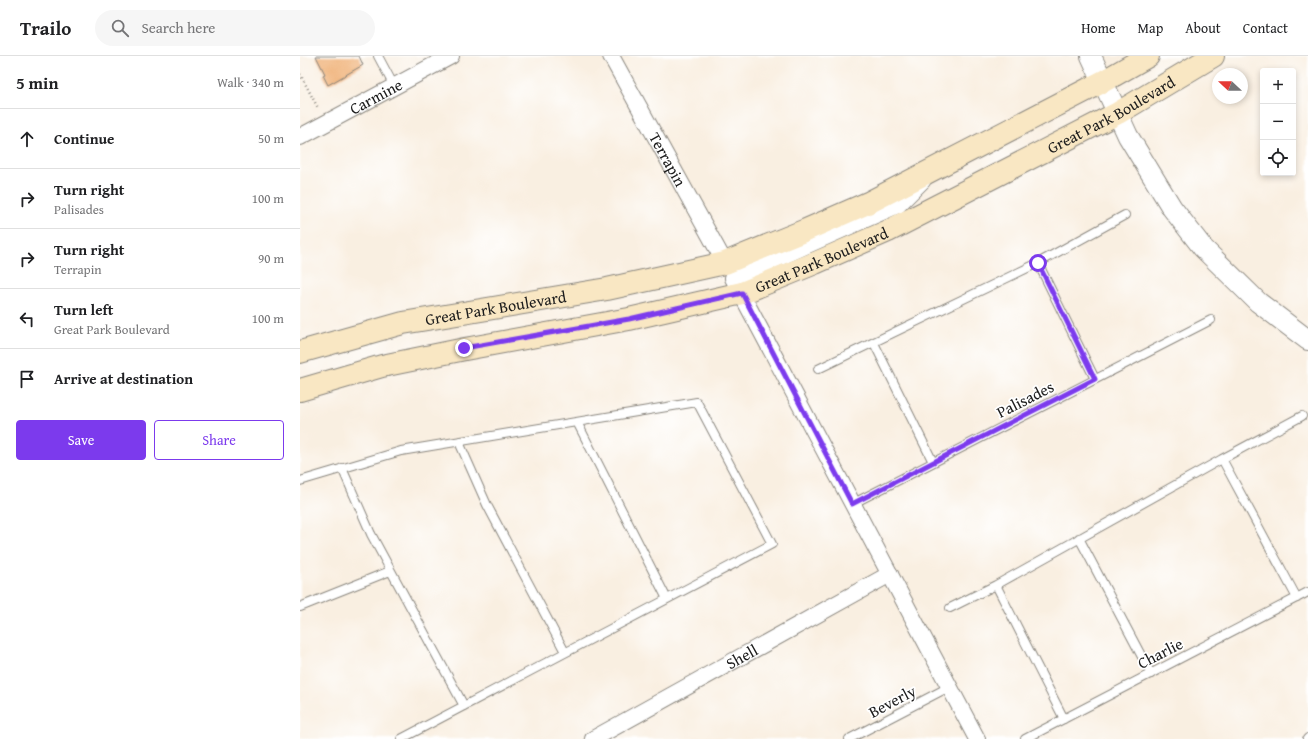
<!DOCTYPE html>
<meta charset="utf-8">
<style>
:root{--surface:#fff;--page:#f6f6f6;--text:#202124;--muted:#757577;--line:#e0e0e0;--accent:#7c3aed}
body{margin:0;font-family:"Gentium Book Plus",serif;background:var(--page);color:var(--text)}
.controls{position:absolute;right:12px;top:12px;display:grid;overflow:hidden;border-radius:4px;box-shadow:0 2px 6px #0003}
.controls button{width:36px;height:36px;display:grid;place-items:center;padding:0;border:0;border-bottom:1px solid var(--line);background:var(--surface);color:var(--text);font:20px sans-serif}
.compass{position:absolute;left:912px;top:12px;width:36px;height:36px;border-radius:50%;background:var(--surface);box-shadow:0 2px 6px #0003;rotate:292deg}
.stop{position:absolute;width:12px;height:12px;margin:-9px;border:3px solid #7c3aed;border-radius:50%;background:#fff}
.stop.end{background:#7c3aed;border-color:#fff;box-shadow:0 1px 4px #0008}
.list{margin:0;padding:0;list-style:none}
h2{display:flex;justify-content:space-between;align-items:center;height:52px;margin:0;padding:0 16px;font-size:17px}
h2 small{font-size:13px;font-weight:400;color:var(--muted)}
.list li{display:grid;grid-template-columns:26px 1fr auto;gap:12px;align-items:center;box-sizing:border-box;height:60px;padding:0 16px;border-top:1px solid var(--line)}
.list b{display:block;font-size:15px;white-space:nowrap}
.list p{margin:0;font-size:13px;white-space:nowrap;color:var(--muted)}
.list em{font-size:13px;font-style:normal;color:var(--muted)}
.actions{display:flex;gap:8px;padding:12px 16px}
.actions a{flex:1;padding:9px 0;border:1px solid var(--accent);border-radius:4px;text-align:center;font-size:14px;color:var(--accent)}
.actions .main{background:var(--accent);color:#fff}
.icon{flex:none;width:22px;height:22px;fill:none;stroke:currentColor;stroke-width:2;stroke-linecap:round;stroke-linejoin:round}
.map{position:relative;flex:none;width:1008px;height:683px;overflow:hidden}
header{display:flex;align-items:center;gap:24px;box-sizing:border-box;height:56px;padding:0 20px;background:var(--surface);border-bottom:1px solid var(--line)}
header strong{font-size:19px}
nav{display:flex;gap:22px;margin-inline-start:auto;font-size:14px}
.search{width:280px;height:36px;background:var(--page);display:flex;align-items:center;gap:10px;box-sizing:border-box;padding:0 14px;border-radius:22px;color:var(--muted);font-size:15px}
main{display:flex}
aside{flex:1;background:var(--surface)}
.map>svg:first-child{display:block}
</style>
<header>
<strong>Trailo</strong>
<div class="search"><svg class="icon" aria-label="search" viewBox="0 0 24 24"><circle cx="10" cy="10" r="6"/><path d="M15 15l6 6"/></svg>Search here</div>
<nav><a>Home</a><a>Map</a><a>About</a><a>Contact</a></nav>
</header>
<main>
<aside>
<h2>5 min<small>Walk · 340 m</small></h2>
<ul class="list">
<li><svg class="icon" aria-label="ahead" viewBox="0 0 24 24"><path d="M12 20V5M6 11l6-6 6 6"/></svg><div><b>Continue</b></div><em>50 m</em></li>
<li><svg class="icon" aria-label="right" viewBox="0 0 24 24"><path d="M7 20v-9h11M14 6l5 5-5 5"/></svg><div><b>Turn right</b><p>Palisades</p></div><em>100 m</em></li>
<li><svg class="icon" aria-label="right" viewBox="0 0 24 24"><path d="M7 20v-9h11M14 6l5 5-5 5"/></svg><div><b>Turn right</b><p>Terrapin</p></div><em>90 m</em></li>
<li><svg class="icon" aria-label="left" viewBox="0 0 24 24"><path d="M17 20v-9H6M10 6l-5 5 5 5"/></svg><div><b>Turn left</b><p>Great Park Boulevard</p></div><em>100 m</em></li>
<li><svg class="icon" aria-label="arrive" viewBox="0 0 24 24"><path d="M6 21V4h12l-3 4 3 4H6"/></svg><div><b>Arrive at destination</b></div></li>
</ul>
<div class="actions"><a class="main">Save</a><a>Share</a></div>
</aside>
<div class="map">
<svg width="1008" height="683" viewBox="0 0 1008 683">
<rect width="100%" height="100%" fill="#fff"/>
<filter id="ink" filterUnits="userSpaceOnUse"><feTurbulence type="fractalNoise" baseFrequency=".025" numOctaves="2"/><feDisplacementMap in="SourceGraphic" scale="8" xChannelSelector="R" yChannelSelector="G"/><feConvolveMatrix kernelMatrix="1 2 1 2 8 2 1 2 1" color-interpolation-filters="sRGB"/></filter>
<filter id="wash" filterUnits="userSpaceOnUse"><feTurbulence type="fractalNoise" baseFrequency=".012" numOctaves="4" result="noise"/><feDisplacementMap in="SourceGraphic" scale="16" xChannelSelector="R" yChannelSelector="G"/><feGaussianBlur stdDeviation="0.9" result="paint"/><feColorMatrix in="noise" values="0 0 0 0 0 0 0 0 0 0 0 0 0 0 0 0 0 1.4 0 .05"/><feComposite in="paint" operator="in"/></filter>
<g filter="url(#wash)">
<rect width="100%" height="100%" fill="#f9efe1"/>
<g id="blocks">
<!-- building -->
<path fill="#f0b47c" d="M16 0H59L63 9 28 29 23 19 25 18Z"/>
</g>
</g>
<g filter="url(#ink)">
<use href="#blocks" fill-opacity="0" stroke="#8a867e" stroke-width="1"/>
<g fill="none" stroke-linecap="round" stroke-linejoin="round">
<defs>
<path id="service" d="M78 0 94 30
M738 207 825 159
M574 287 633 406
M518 313 738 207 795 323
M277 366 367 543
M159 386 187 449 265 596
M922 403 1002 360
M42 412 71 478 164 650
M0 425 101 395 397 346 472 488 101 683
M552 448 911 264
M779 482 851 618
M0 551 90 515
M650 552 696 529
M764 663 696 529 922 403 997 542
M549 683 649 631
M725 683 1008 536
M1007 683 1008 682"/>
<g id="minor">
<path id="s1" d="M311 0 425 207"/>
<path id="s2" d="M0 81 151 0"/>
<path d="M623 124 598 149 433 222 677 683"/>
<path id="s3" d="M293 683 590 518"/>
</g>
<path id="tertiary" d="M791 0 828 80 872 152 903 192 958 246 1008 284"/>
<g id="secondary">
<path id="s4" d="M0 296 103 267 307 233 425 207 506 174 570 146 804 25 848 0"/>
<path id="s5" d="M0 334 82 310 165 293 329 263 442 237 515 207 588 175 818 57 913 0"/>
</g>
</defs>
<!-- service casing -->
<use href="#service" stroke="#8a867e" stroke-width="10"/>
<!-- minor casing -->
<use href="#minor" stroke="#8a867e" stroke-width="18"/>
<!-- tertiary casing -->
<use href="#tertiary" stroke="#8a867e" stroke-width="22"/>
<!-- secondary casing -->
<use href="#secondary" stroke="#8a867e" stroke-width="24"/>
<!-- path -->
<path stroke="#8a867e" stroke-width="2.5" stroke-dasharray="1 3" stroke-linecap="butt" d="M0 18 18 52"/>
<!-- service -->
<use href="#service" stroke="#fff" stroke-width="8"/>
<!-- minor -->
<use href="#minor" stroke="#fff" stroke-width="16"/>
<!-- tertiary -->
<use href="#tertiary" stroke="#fff" stroke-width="20"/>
<!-- secondary -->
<use href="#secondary" stroke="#f9e7c3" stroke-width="22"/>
</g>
</g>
<g fill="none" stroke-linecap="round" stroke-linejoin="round" filter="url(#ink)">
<!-- route -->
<path stroke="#7c3aed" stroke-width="5" d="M164 292 329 263 442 237 552 448 795 323 738 207"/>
</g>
<g text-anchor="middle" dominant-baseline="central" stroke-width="3.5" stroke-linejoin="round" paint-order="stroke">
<!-- street labels -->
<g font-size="16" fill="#1c1c1c" stroke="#fff">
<text stroke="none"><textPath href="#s2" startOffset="86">Carmine</textPath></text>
<text stroke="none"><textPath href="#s5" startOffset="863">Great Park Boulevard</textPath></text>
<text stroke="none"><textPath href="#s1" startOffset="118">Terrapin</textPath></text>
<text stroke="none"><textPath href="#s5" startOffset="539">Great Park Boulevard</textPath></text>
<text stroke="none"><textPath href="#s4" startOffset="201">Great Park Boulevard</textPath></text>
<text transform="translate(725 343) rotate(-27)">Palisades</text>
<text transform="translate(860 597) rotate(-27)">Charlie</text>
<text stroke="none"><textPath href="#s3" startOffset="170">Shell</textPath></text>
<text transform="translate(592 645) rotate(-28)">Beverly</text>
</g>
</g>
</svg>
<div class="controls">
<button>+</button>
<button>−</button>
<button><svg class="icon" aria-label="locate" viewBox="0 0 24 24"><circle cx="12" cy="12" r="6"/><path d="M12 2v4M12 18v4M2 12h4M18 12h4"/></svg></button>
</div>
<svg class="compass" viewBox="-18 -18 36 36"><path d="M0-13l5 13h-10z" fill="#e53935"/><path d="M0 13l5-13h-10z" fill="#757577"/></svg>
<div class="stop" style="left:738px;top:207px"></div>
<div class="stop end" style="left:164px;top:292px"></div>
</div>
</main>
